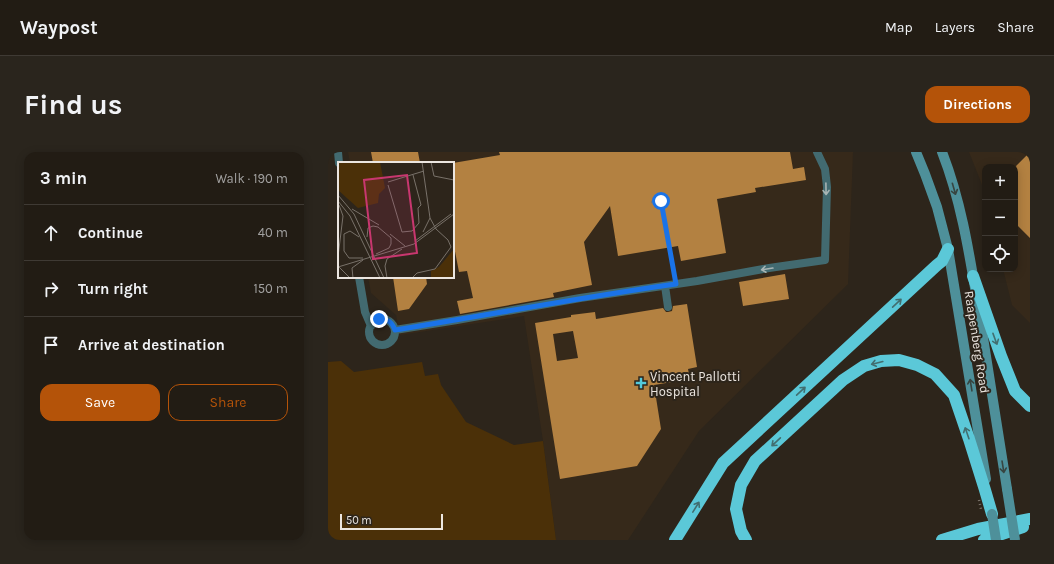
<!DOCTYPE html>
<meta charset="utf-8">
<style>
:root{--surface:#221c14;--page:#2a251d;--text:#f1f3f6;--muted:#a2a1a0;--line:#3f3a34;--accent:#b45309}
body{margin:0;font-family:Karla,sans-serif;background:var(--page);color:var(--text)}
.controls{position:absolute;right:12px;top:12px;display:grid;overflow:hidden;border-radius:8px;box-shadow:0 2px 10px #0003}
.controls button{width:36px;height:36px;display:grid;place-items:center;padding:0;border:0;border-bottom:1px solid var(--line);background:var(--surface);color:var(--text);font:20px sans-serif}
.scale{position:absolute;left:12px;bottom:10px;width:103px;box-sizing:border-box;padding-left:4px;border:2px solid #ece6e0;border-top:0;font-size:11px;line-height:14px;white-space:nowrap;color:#ece6e0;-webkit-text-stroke:3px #2d251b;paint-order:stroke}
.stop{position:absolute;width:12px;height:12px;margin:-9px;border:3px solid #1a73e8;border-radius:50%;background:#fff}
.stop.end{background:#1a73e8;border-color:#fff;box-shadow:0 1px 4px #0008}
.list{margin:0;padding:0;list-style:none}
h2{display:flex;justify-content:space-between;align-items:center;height:52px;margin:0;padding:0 16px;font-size:17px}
h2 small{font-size:13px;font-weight:400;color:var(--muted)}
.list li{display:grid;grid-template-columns:26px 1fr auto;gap:12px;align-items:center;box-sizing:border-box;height:56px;padding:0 16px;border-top:1px solid var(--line)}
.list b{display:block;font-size:15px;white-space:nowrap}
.list em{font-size:13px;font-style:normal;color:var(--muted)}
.actions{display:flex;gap:8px;padding:12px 16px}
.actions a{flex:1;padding:9px 0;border:1px solid var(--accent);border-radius:12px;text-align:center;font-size:14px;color:var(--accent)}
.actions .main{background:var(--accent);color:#fff}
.icon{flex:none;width:22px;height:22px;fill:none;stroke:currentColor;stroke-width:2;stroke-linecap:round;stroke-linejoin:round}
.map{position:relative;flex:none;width:702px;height:388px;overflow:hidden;border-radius:12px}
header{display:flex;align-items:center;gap:24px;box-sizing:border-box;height:56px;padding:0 20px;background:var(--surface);border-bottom:1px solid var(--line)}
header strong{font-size:19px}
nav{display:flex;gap:22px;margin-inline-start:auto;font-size:14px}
.intro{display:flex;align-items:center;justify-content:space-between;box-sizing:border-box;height:96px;padding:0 24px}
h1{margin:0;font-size:28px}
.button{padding:10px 18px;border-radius:12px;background:var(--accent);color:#fff;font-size:14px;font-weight:700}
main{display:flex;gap:24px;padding:0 24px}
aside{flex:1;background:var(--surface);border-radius:12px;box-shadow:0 2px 10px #0003}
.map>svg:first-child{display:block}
</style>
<header>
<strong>Waypost</strong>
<nav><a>Map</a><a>Layers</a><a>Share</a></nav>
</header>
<div class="intro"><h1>Find us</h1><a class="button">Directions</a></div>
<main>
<aside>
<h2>3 min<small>Walk · 190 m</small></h2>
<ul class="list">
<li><svg class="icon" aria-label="ahead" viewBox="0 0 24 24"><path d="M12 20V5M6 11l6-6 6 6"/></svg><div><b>Continue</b></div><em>40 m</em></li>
<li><svg class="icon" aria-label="right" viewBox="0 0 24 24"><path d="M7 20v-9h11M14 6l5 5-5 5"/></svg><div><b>Turn right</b></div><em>150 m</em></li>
<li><svg class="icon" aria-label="arrive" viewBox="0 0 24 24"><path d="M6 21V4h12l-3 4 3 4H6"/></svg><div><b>Arrive at destination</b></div></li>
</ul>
<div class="actions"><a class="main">Save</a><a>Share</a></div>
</aside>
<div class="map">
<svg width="702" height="388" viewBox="0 0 702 388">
<rect width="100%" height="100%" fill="#2d251b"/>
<!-- built -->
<path fill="#36291a" d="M20 0H525L520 132 371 279 300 388H228L215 289 196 164 72 183 68 163 43 141 40 125H125V11H22Z
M641 0H702V171L684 153 675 117H687V15H657V44L653 30Z"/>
<!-- green -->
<path fill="#4b3008" d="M13 209 26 220 94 210 97 224 110 222 113 233 138 270 186 293 215 289 228 388H0V210Z"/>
<!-- building -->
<path fill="#b38141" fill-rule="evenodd" d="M43 0H90L92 11H45Z
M171 0H462L465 17 476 15 478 28 427 36 428 40 389 47 398 101 353 109 350 94 290 104 282 54 256 90 264 133 225 141 226 145 132 162 129 149 145 146 139 119 131 120 125 89V11L172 3Z
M702 0V86L687 71V15Z
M457 122 461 147 415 154 411 130Z
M65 125H98L99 132 81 157 70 159Z
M359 152 369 215 360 217 362 227 326 233 333 277 309 314 232 327 207 171 243 165V163L267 160 268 167 335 156 338 160H340L344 159 345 154ZM245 179 250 206 229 209 225 182Z"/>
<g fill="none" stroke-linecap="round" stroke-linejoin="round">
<!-- path -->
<path stroke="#7e766e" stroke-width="2.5" stroke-dasharray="1 3" stroke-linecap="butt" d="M323 50 333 49 346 122"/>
<!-- service -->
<path stroke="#426a70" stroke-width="8" d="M10 0 11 11
M31 125 37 160 43 174
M337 134 340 155
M41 180a13 13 0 1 1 26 0a13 13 0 1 1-26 0Z
M67 178 129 168 252 146 369 129 441 116 497 108 499 35 497 17 489 0"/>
<!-- secondary -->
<path stroke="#4e909a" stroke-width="10" d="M588 0 597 22 609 55 620 97 658 327
M614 0C634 51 642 106 651 160 660 219 670 278 679 337"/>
<!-- motorway -->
<path stroke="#5bc8d8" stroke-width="12" d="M645 124 673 204 687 239 702 254
M347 388 395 311 609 113 614 109 620 97
M418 388 413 379 408 357 413 333 427 309 515 228 536 214 553 209 571 208 589 213 607 222 626 243 641 287 657 338 664 362
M614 388 650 377 702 367
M656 388 695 375"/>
<!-- path-bridge -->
<path stroke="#7e766e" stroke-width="2.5" stroke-dasharray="1 3" stroke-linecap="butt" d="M651 348 653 357"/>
<!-- secondary-bridge -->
<path stroke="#4e909a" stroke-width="10" d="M679 337 687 388
M664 362 668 388"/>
</g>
<!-- one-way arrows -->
<defs><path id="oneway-shaft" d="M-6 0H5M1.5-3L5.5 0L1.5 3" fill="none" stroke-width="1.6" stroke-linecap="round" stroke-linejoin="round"/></defs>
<g stroke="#a8b4b3">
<use href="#oneway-shaft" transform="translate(498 37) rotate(89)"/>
<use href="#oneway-shaft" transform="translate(439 117) rotate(171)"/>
</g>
<g stroke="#374541">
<use href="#oneway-shaft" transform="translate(626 37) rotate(74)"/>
<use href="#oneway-shaft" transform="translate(643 233) rotate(-99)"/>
<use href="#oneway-shaft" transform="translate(675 315) rotate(81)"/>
</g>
<g stroke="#426e70">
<use href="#oneway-shaft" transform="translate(569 151) rotate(-43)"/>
<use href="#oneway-shaft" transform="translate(667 187) rotate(70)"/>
<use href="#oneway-shaft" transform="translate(549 211) rotate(166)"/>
<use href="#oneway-shaft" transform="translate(473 239) rotate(-43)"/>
<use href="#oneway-shaft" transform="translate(639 281) rotate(-109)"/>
<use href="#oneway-shaft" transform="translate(448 290) rotate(137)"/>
<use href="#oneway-shaft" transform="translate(368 355) rotate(-58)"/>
</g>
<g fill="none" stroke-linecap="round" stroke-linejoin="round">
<!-- route -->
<path stroke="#1a73e8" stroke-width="5" d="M51 167C60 167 64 170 67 178 161 163 254 145 348 132L333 49"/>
</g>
<!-- markers -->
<path fill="#53cadc" stroke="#2d251b" stroke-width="1.5" d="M311 225h4v4h4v4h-4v4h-4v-4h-4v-4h4z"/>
<g text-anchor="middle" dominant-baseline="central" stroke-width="4" stroke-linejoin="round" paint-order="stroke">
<!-- street labels -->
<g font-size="13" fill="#ece6e0" stroke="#2d251b">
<text transform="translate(649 190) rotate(81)">Raapenberg Road</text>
</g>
<!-- poi labels -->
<g font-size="13" fill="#ece6e0" stroke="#2d251b" text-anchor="start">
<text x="322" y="224">Vincent Pallotti<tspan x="322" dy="15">Hospital</tspan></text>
</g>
</g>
<!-- overview -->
<g transform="translate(10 10)">
<rect width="116" height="116" fill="#2d251b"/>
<path d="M0 0H42L47 26 41 32 40 41 20 46 0 28ZM116 87V116H93V109L101 105Z" fill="#4b3008"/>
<path fill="none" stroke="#79726a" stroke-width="1" d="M93 0 96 14 116 18M50 20 86 9M50 23 64 70 74 69 81 61 80 46 83 43 75 13M0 33 16 52 46 116M0 39 12 54 42 116M14 47 41 63M85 70 92 56M52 72 67 84M21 75 12 69 6 72V89L11 96H25M29 75 30 66 35 64 40 65 53 76V82L51 86 38 92M77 79 113 52M0 95 5 54 1 43M0 105 76 82 116 52M1 105 12 116M15 116 14 106 25 98M49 116 47 104 49 97 64 87M74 116 79 111 97 107 113 85 110 78 98 67 92 56 84 0"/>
<path fill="#c8376f" fill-opacity="0.15" stroke="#c8376f" stroke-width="2" d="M69 13 79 91 35 97 26 18Z"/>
<rect width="116" height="116" fill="none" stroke="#ece6e0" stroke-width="2"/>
</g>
</svg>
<div class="controls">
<button>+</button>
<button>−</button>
<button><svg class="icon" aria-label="locate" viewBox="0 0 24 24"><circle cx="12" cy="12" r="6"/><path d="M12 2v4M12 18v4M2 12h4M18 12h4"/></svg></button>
</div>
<div class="scale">50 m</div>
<div class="stop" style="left:333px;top:49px"></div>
<div class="stop end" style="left:51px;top:167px"></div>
</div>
</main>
